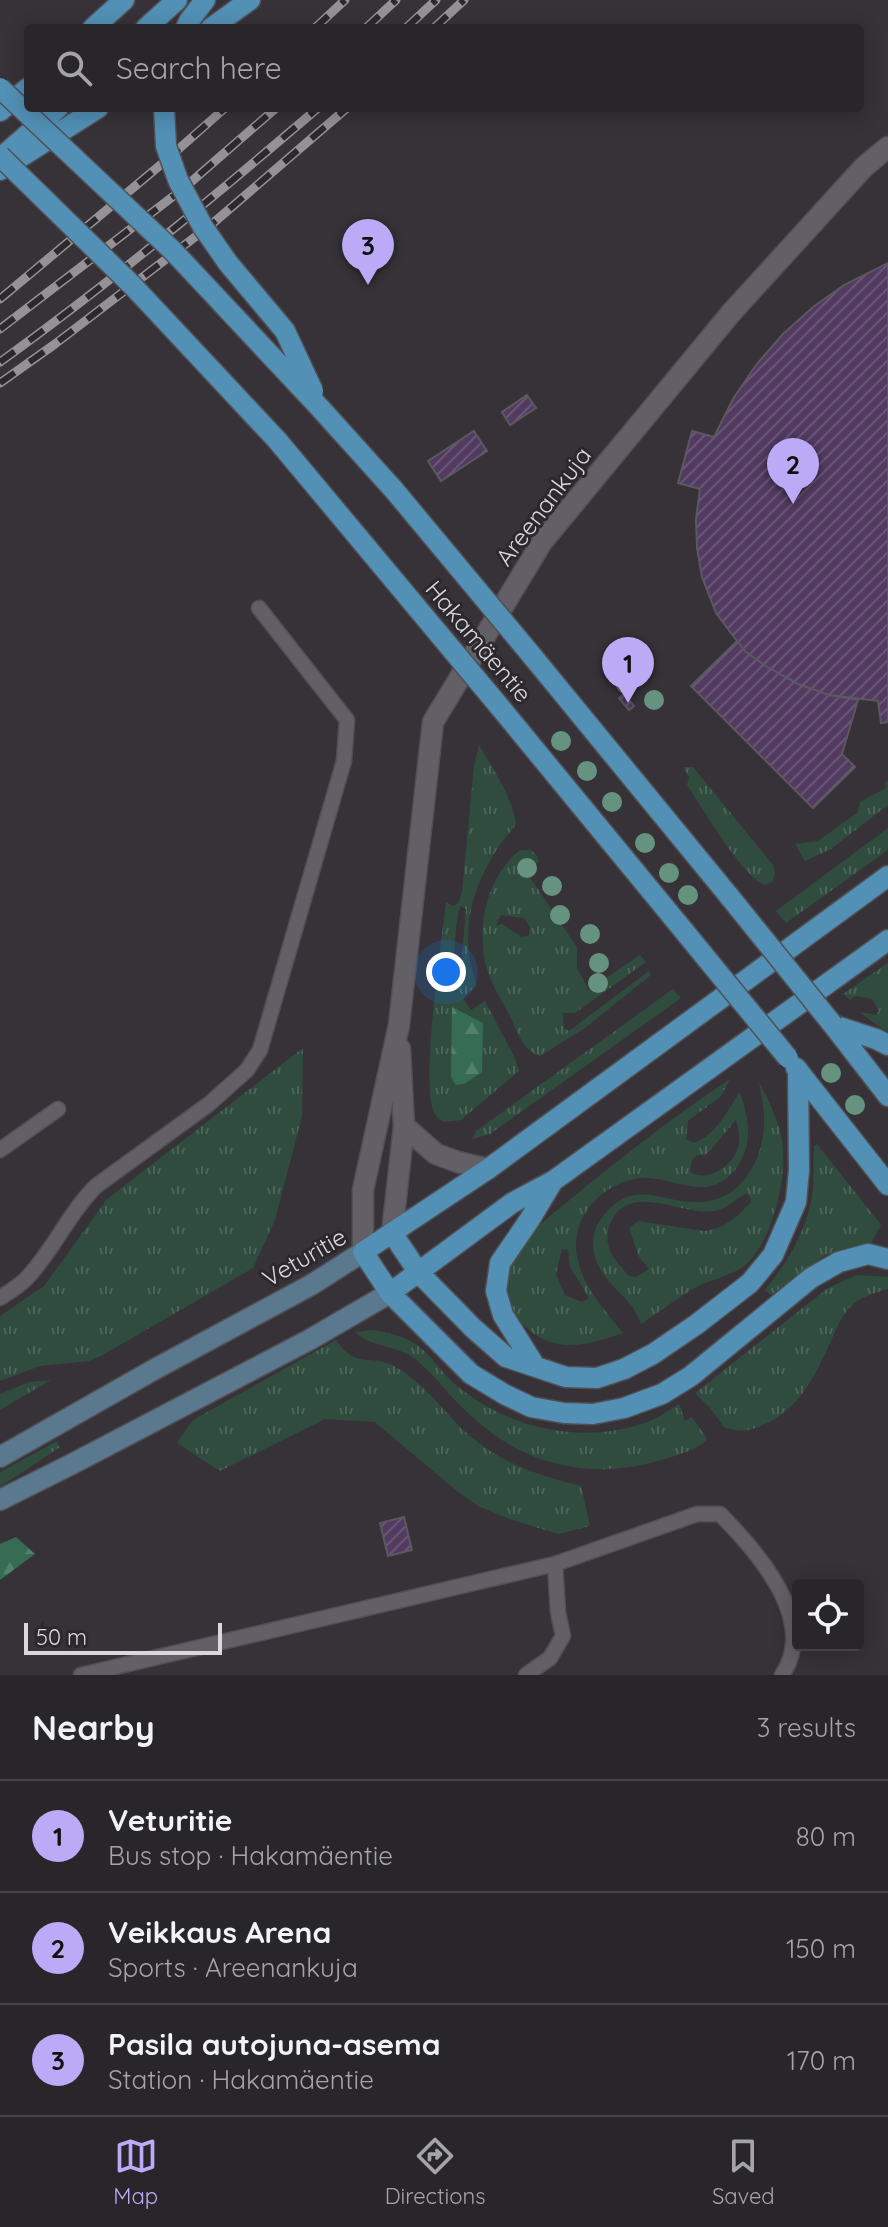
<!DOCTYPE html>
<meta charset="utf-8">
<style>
:root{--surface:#28262a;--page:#302e32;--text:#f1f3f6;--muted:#a5a5a8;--line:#444347;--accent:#bcaaf6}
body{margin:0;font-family:Quicksand,sans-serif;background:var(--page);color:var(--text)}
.controls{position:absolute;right:24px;bottom:24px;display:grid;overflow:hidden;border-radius:8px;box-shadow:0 4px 20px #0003}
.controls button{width:72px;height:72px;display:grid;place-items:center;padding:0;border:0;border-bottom:2px solid var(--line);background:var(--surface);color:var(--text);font:40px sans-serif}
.scale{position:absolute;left:24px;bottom:20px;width:198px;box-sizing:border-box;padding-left:8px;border:4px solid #dbd8dc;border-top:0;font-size:22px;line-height:28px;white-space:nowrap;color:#dbd8dc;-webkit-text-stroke:6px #2b282e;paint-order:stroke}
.you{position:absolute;left:446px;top:972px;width:28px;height:28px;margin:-20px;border:6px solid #fff;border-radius:50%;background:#1a73e8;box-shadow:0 0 0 12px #1a73e833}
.badge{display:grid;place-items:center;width:52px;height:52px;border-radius:50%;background:var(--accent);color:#111;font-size:26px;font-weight:700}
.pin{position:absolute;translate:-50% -66px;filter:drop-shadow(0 2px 4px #0008)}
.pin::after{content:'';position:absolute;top:42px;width:28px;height:24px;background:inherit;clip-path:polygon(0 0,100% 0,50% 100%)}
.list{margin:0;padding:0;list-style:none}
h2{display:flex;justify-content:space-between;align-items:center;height:104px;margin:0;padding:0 32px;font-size:34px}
h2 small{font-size:26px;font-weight:400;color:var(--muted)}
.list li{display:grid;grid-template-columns:52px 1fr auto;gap:24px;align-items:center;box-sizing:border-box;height:112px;padding:0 32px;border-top:2px solid var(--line)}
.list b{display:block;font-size:30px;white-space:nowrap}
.list p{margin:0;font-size:26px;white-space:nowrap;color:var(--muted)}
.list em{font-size:26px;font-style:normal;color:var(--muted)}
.icon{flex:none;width:44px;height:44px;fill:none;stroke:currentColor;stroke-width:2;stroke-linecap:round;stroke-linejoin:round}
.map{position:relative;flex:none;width:888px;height:1675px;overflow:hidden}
.search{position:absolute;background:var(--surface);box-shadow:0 4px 20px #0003;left:24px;right:24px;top:24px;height:88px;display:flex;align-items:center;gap:20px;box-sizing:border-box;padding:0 28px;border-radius:8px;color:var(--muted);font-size:30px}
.sheet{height:440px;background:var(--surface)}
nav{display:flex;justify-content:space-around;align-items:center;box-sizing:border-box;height:112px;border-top:2px solid var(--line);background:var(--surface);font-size:22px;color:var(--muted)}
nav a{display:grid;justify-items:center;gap:4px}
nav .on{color:var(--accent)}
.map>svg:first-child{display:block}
</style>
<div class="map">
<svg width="888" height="1675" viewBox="0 0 888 1675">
<defs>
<pattern id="grass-tufts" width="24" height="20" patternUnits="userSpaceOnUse" patternTransform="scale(2)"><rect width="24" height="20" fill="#2f4c3e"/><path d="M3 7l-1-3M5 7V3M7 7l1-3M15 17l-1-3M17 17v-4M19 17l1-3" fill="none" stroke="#4d6559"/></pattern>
<pattern id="forest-firs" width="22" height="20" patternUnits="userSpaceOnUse" patternTransform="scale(2)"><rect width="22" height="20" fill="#366c54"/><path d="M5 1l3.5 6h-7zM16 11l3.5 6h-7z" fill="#52806c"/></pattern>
<pattern id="building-hatch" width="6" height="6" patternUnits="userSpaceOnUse" patternTransform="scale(2)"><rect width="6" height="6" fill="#523a61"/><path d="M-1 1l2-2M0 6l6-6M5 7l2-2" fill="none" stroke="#6a5677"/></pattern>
</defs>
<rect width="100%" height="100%" fill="#363238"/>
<!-- grass -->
<path fill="url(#grass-tufts)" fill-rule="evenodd" d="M479 745C493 769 512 796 516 824 512 831 506 836 501 843 471 887 458 936 477 985L463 998 471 1010 485 1001 514 1056 519 1071 461 1120 445 1122C440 1120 438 1119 435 1114 419 1088 442 940 446 902L453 906 458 903 462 892 474 766ZM460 906 466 909 459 987 453 989 451 987C456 960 453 932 460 906Z
M683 767H693L773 865 775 874 772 882 765 885C742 877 703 808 687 785L689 777Z
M888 780V805L831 849 805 861 795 844 818 841 858 812 860 802 886 788 885 782Z
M888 828V850L786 923 776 911Z
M520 850H531L537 856 539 862 525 870 577 947V968L589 990 640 955 646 962 575 1013H563L564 1028 569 1031 649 971 651 975 585 1028 540 1056C524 1052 517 1031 511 1018 502 1001 489 981 485 962 477 922 488 876 520 850ZM501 915 524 918 530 927 529 935 522 937 502 924 496 926Z
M888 963V1033L859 1012 876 1015 879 1011 872 999 856 996 850 1000 843 994Z
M673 989 681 998 490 1134 472 1139 476 1131Z
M303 1048 302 1116 275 1220 253 1268 101 1356 89 1361 40 1366 0 1381V1316L44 1286 107 1199Z
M730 1079 721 1096 688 1121 686 1139 694 1143C716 1135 727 1111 740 1092 744 1106 749 1120 748 1134 747 1161 728 1188 700 1187 678 1187 656 1174 634 1179 597 1187 568 1222 578 1261 584 1288 606 1312 623 1333 591 1344 559 1354 530 1331 507 1312 501 1279 516 1253 530 1230 557 1211 578 1193 628 1152 676 1115 730 1079ZM736 1120C739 1130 741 1143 736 1153 728 1169 705 1182 690 1172L692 1159 698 1155H706ZM562 1249 568 1250 570 1267 589 1298 582 1302 565 1295 556 1274Z
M759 1082C769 1101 778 1119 782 1140 788 1175 773 1243 744 1266 731 1276 712 1279 698 1286 678 1297 660 1312 641 1324 638 1317 635 1309 629 1303 617 1289 603 1278 596 1260 591 1245 592 1231 601 1219 633 1175 660 1204 701 1202 743 1200 765 1157 764 1119 764 1107 761 1094 759 1082ZM746 1193 750 1197 751 1202C737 1217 724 1229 704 1231L638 1221 629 1228 639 1257 649 1269 636 1277 629 1276C617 1263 602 1247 609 1227 626 1178 680 1216 714 1211 726 1209 736 1199 746 1193Z
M817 1144 881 1225 871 1243 845 1248 825 1255 771 1295 765 1290C789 1261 808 1228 813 1190 814 1175 813 1161 814 1146Z
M856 1275 888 1277V1289C875 1293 859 1297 849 1308 841 1318 836 1329 831 1341 816 1373 804 1401 773 1420 755 1430 745 1433 725 1428L710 1408 695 1393 828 1288Z
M371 1330C385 1332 400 1335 412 1342 429 1351 441 1373 456 1385 507 1428 583 1446 647 1422 658 1418 669 1410 679 1404L685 1421 692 1417 707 1439C698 1451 662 1460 646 1464 578 1479 517 1461 467 1412 448 1395 432 1371 411 1356 393 1345 370 1347 355 1332Z
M336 1340C358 1372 371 1351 399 1369 427 1386 446 1415 470 1436 503 1464 540 1476 581 1486L590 1526 558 1534 509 1519 478 1506 458 1492 375 1422 325 1419 220 1471 177 1443 193 1420Z
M51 1380 0 1410V1394L29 1382Z
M57 1441 60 1447 0 1487V1472Z"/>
<!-- forest -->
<path fill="url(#forest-firs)" d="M452 1007 483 1023 482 1072 464 1084 456 1085 451 1077Z
M16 1537 35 1554 0 1580V1544Z"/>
<!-- building -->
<path fill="url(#building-hatch)" stroke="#5c585f" stroke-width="2" d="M888 263V722L881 723 878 701 829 695 798 684 769 668 746 652 737 641 716 613 702 577 697 548 696 519 700 489 678 483 692 431 714 437 733 399 756 365 783 334 813 307 844 285Z
M527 395 536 408 510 425 502 412Z
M474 431 487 451 441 481 428 461Z
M737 641 746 652 769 668 798 684 829 695 858 700 842 754 855 767 813 808 691 686Z
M624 693 634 706 629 710 619 698Z
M404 1517 412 1550 388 1556 380 1523Z"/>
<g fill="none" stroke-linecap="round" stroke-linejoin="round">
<defs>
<path id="lane" d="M0 1150 58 1109
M0 1298C9 1292 19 1286 26 1279 53 1251 68 1214 96 1186L209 1104 247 1070 260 1050 344 761 347 720 259 608
M81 1675 555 1564 697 1514H720C757 1551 819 1621 782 1675
M526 1675 550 1658 563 1636 558 1612 555 1564"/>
<path id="street" d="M404 1126 436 1154 458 1162 488 1169
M392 1233 404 1126 400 1049
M363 1252V1190L399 1025 433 722 542 542 731 313 864 167 888 147"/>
<path id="secondary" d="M0 1457 155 1369 311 1285 363 1252
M0 1500 72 1464 309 1340 390 1293"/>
<path id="primary" d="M93 28 124 0
M146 28 177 0
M186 28 189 21 205 0
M211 28 250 0
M0 111 28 88
M3 156 58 108
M0 170 98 108
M321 409 394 490
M533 657 729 896
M499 706 684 931
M888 876 488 1169 363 1252 390 1293 471 1374 504 1394 531 1407 564 1413 593 1414 624 1408 662 1394 691 1376 811 1278 839 1262 868 1254 888 1259
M833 1025 888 1096
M833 1025 876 1039 888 1045
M796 1068 888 1185
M392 1233 419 1273 473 1328 506 1357 566 1377 597 1378 624 1369 653 1354 697 1324 750 1283 773 1255 796 1202 799 1170 798 1070
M390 1293 512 1203 553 1181 888 940
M535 1366 503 1315 496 1291 500 1263 530 1219 551 1184"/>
</defs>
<!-- lane casing -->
<use href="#lane" stroke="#524f54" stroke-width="17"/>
<!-- street casing -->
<use href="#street" stroke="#524f54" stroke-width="23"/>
<!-- secondary casing -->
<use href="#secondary" stroke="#524f54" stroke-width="23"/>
<!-- primary casing -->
<use href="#primary" stroke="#524f54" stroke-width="23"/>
<!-- lane -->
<use href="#lane" stroke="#635f66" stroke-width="14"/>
<!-- street -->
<use href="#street" stroke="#635f66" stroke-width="20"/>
<!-- secondary -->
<use href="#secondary" stroke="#5a788e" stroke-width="20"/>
<!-- primary -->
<use href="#primary" stroke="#5290b6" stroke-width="20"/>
<defs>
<path id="rail" d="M315 28 345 0
M366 28 396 0
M406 28 436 0
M434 28 464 0
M0 299 164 162 225 108
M0 329 184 188 276 108
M0 362C110 283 215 196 318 108
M0 383 55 344 212 224 347 108"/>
</defs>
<!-- rail casing -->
<use href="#rail" stroke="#959297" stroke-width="9"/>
<!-- rail -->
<use href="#rail" stroke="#2b282e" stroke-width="6" stroke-dasharray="18" stroke-linecap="butt"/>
<defs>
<path id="primary-bridge" d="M0 88 172 250 321 409
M164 108 166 146 178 180 203 227 228 263 285 331 313 391
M0 156 133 286 277 440 499 706
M394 490 533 657
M729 896 833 1025
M684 931 788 1058"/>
</defs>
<!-- primary-bridge casing -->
<use href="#primary-bridge" stroke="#524f54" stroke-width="23" stroke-linecap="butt"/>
<!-- primary-bridge -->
<use href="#primary-bridge" stroke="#5290b6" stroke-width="20"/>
</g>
<!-- trees -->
<g fill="#66937f">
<circle cx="626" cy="684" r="10"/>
<circle cx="654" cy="700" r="10"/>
<circle cx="561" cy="741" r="10"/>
<circle cx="587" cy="771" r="10"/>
<circle cx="612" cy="802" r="10"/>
<circle cx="645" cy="843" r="10"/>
<circle cx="527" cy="868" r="10"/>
<circle cx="669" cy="873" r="10"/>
<circle cx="552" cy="886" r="10"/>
<circle cx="688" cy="895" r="10"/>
<circle cx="560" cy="915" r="10"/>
<circle cx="590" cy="934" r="10"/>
<circle cx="599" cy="963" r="10"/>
<circle cx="598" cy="983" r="10"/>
<circle cx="831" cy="1073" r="10"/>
<circle cx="855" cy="1105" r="10"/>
</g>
<g text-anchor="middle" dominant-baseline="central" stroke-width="6" stroke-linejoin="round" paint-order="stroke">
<!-- street labels -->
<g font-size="24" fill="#dbd8dc" stroke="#2b282e">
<text transform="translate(543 506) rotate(-53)">Areenankuja</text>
<text transform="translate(479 641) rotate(50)">Hakamäentie</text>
<text transform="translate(304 1257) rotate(-30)">Veturitie</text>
</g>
</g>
</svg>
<div class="controls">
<button><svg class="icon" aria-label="locate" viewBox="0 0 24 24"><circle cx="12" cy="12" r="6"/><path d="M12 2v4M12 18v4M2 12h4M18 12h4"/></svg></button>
</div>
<div class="scale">50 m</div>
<div class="you"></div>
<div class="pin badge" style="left:628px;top:703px">1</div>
<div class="pin badge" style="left:793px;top:504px">2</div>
<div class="pin badge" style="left:368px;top:285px">3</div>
<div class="search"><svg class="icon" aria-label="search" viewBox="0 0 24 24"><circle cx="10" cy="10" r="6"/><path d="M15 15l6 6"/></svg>Search here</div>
</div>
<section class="sheet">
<h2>Nearby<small>3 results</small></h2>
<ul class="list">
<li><span class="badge">1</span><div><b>Veturitie</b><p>Bus stop · Hakamäentie</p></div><em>80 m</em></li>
<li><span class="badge">2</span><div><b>Veikkaus Arena</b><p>Sports · Areenankuja</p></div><em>150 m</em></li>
<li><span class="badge">3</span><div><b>Pasila autojuna-asema</b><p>Station · Hakamäentie</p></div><em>170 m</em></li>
</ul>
</section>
<nav>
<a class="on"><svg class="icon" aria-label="map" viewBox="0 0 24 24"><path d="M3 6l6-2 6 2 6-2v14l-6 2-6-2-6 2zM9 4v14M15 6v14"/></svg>Map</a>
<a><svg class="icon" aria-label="directions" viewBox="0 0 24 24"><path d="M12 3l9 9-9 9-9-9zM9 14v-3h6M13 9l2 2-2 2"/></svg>Directions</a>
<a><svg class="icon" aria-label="saved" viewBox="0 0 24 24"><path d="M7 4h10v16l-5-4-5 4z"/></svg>Saved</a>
</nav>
